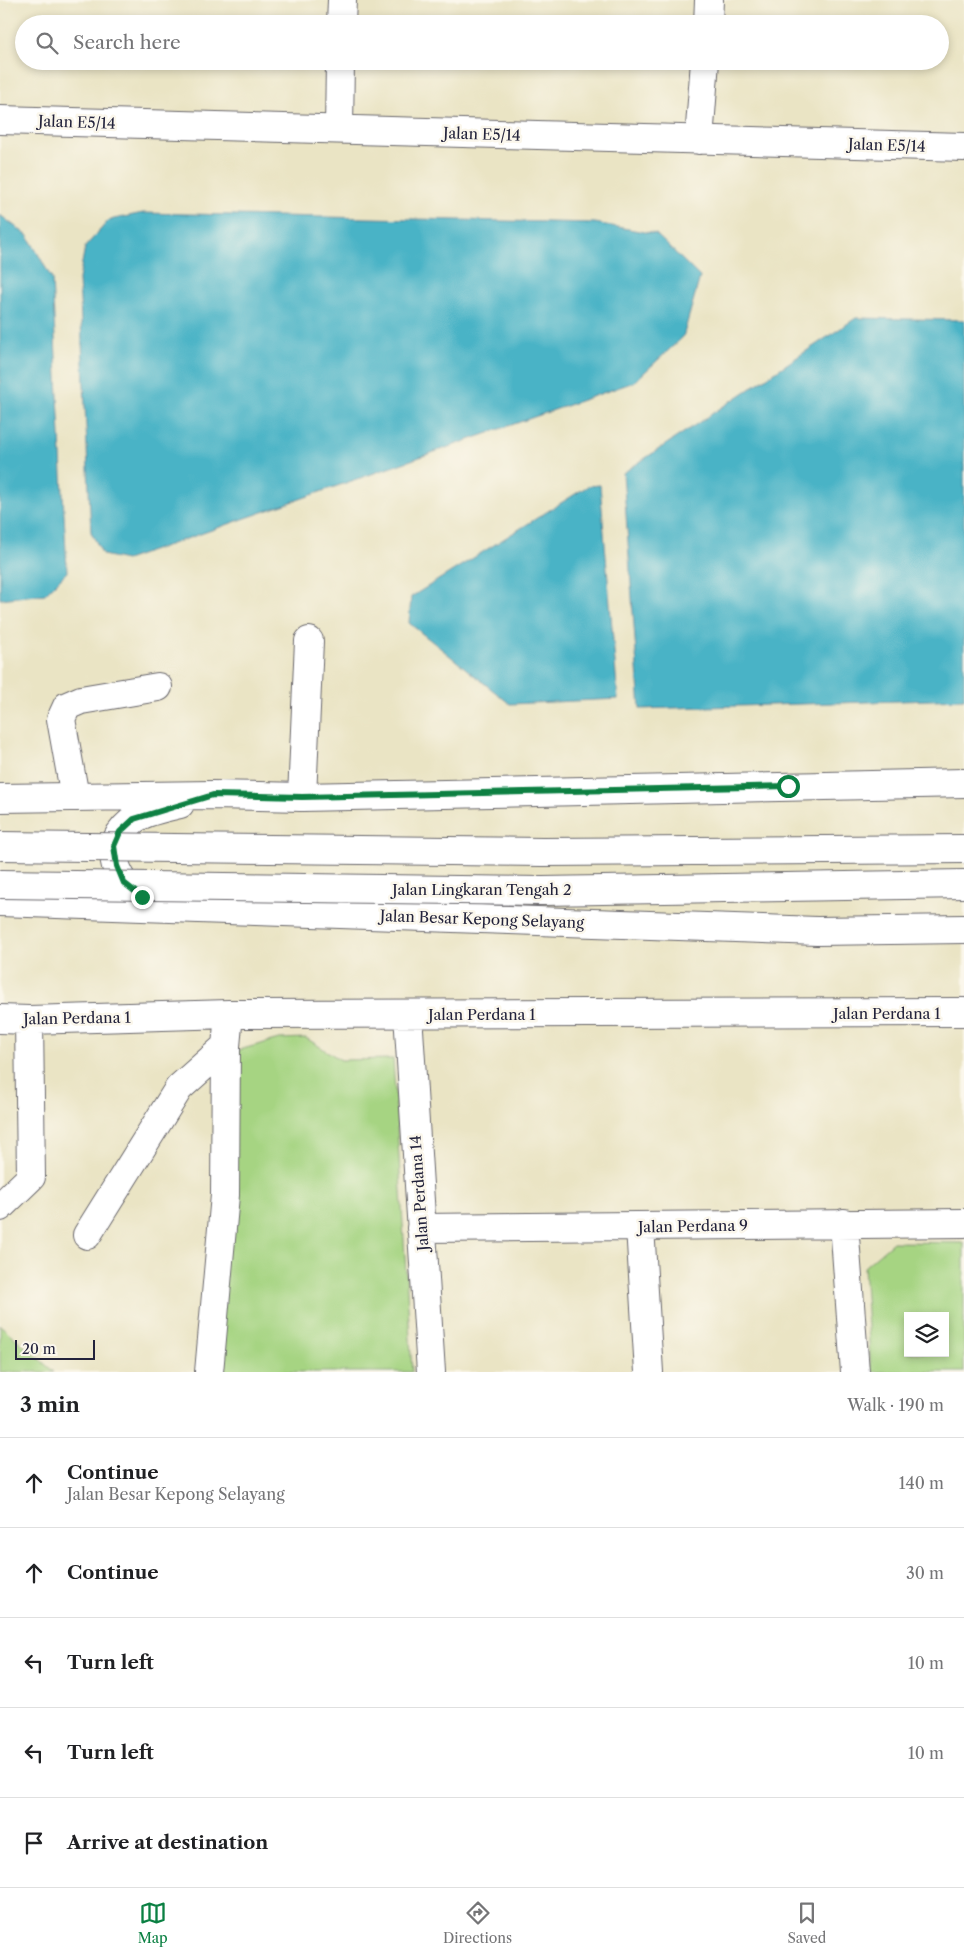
<!DOCTYPE html>
<meta charset="utf-8">
<style>
:root{--surface:#fff;--page:#f2f2f2;--text:#202124;--muted:#757577;--line:#e0e0e0;--accent:#0b8043}
body{margin:0;font-family:"Libre Caslon Text",serif;background:var(--page);color:var(--text)}
.controls{position:absolute;right:15px;bottom:15px;display:grid;overflow:hidden;border-radius:0px;box-shadow:0 2px 8px #0003}
.controls button{width:45px;height:45px;display:grid;place-items:center;padding:0;border:0;border-bottom:1px solid var(--line);background:var(--surface);color:var(--text);font:25px sans-serif}
.scale{position:absolute;left:15px;bottom:12px;width:80px;box-sizing:border-box;padding-left:5px;border:2px solid #22223b;border-top:0;font-size:14px;line-height:18px;white-space:nowrap;color:#22223b;-webkit-text-stroke:4px #fbf7ec;paint-order:stroke}
.stop{position:absolute;width:15px;height:15px;margin:-11px;border:4px solid #0b8043;border-radius:50%;background:#fff}
.stop.end{background:#0b8043;border-color:#fff;box-shadow:0 1px 5px #0008}
.list{margin:0;padding:0;list-style:none}
h2{display:flex;justify-content:space-between;align-items:center;height:65px;margin:0;padding:0 20px;font-size:21px}
h2 small{font-size:16px;font-weight:400;color:var(--muted)}
.list li{display:grid;grid-template-columns:32px 1fr auto;gap:15px;align-items:center;box-sizing:border-box;height:90px;padding:0 20px;border-top:1px solid var(--line)}
.list b{display:block;font-size:19px;white-space:nowrap}
.list p{margin:0;font-size:16px;white-space:nowrap;color:var(--muted)}
.list em{font-size:16px;font-style:normal;color:var(--muted)}
.icon{flex:none;width:28px;height:28px;fill:none;stroke:currentColor;stroke-width:2;stroke-linecap:round;stroke-linejoin:round}
.map{position:relative;flex:none;width:964px;height:1372px;overflow:hidden}
.search{position:absolute;background:var(--surface);box-shadow:0 2px 8px #0003;left:15px;right:15px;top:15px;height:55px;display:flex;align-items:center;gap:12px;box-sizing:border-box;padding:0 18px;border-radius:28px;color:var(--muted);font-size:19px}
.sheet{height:515px;background:var(--surface)}
nav{display:flex;justify-content:space-around;align-items:center;box-sizing:border-box;height:70px;border-top:1px solid var(--line);background:var(--surface);font-size:14px;color:var(--muted)}
nav a{display:grid;justify-items:center;gap:2px}
nav .on{color:var(--accent)}
.map>svg:first-child{display:block}
</style>
<div class="map">
<svg width="964" height="1372" viewBox="0 0 964 1372">
<rect width="100%" height="100%" fill="#fbf7ec"/>
<filter id="ink" filterUnits="userSpaceOnUse"><feTurbulence type="fractalNoise" baseFrequency=".02" numOctaves="2"/><feDisplacementMap in="SourceGraphic" scale="10" xChannelSelector="R" yChannelSelector="G"/><feConvolveMatrix kernelMatrix="1 2 1 2 8 2 1 2 1" color-interpolation-filters="sRGB"/></filter>
<filter id="wash" filterUnits="userSpaceOnUse"><feTurbulence type="fractalNoise" baseFrequency=".0096" numOctaves="4" result="noise"/><feDisplacementMap in="SourceGraphic" scale="20" xChannelSelector="R" yChannelSelector="G"/><feGaussianBlur stdDeviation="1.12" result="paint"/><feColorMatrix in="noise" values="0 0 0 0 0 0 0 0 0 0 0 0 0 0 0 0 0 1.4 0 .05"/><feComposite in="paint" operator="in"/></filter>
<g filter="url(#wash)">
<rect width="100%" height="100%" fill="#eae4c4"/>
<!-- green -->
<path fill="#a6d482" stroke="#647b5e" fill-rule="evenodd" d="M306 1038 341 1060 393 1059 412 1372H209L239 1050 279 1039Z
M893 1242 964 1243V1372H871L864 1267ZM908 1316H945V1353H908Z
M0 1325 54 1372H0Z"/>
<!-- water -->
<path fill="#48b3c6" stroke="#356a80" d="M143 213 595 223 656 234 700 277 683 337 634 382 126 560 103 555 91 532 79 279 85 247 109 220Z
M0 215 28 236 52 279 67 572 45 594 0 599Z
M856 318 964 320V699L640 709 623 473Z
M600 485 618 699 510 704 409 623 411 597 588 486Z"/>
</g>
<g filter="url(#ink)">
<g fill="none" stroke-linecap="round" stroke-linejoin="round">
<defs>
<path id="minor" d="M341 24 342 0
M708 24 709 0
M0 120 964 147
M339 129 340 61
M699 140 705 61
M75 797 61 719 67 706 81 700 158 687
M302 797 309 641
M408 1014 431 1372
M0 1019 29 1020 229 1014 964 1012
M0 1207 31 1177 29 1020
M844 1223 855 1372
M640 1227 649 1372
M421 1228 964 1223
M87 1235 179 1088 226 1046
M209 1372 225 1195 226 1046 229 1014"/>
<path id="major" d="M0 798 213 795 302 797 964 783
M145 898C126 891 110 866 115 845 117 835 125 827 132 821 144 811 165 808 180 804
M0 902 817 931 964 929"/>
<path id="highway" d="M543 852 964 849
M542 891 964 884"/>
</defs>
<!-- minor casing -->
<use href="#minor" stroke="#68666b" stroke-width="30"/>
<!-- major casing -->
<use href="#major" stroke="#68666b" stroke-width="30"/>
<!-- highway casing -->
<use href="#highway" stroke="#68666b" stroke-width="30"/>
<!-- minor -->
<use href="#minor" stroke="#fff" stroke-width="28"/>
<!-- major -->
<use href="#major" stroke="#fff" stroke-width="28"/>
<!-- highway -->
<use href="#highway" stroke="#fff" stroke-width="28"/>
<defs>
<path id="highway-bridge" d="M0 846 543 852
M0 884 542 891"/>
</defs>
<!-- highway-bridge casing -->
<use href="#highway-bridge" stroke="#68666b" stroke-width="30" stroke-linecap="butt"/>
<!-- highway-bridge -->
<use href="#highway-bridge" stroke="#fff" stroke-width="28"/>
</g>
</g>
<g fill="none" stroke-linecap="round" stroke-linejoin="round" filter="url(#ink)">
<!-- route -->
<path stroke="#0b8043" stroke-width="6" d="M142 897 124 883 117 866 114 846 120 832 134 819 213 795 302 797 788 786"/>
</g>
<g text-anchor="middle" dominant-baseline="central" stroke-width="5" stroke-linejoin="round" paint-order="stroke">
<!-- street labels -->
<g font-size="15" fill="#22223b" stroke="#fbf7ec">
<text transform="translate(77 122) rotate(2)">Jalan E5/14</text>
<text transform="translate(482 134) rotate(2)">Jalan E5/14</text>
<text transform="translate(887 145) rotate(2)">Jalan E5/14</text>
<text x="482" y="889">Jalan Lingkaran Tengah 2</text>
<text transform="translate(482 919) rotate(2)">Jalan Besar Kepong Selayang</text>
<text x="887" y="1013">Jalan Perdana 1</text>
<text x="482" y="1014">Jalan Perdana 1</text>
<text transform="translate(77 1018) rotate(-1)">Jalan Perdana 1</text>
<text transform="translate(419 1193) rotate(-94)">Jalan Perdana 14</text>
<text transform="translate(693 1226) rotate(-1)">Jalan Perdana 9</text>
</g>
</g>
</svg>
<div class="controls">
<button><svg class="icon" aria-label="layers" viewBox="0 0 24 24"><path d="M12 4l9 5-9 5-9-5zM3 14l9 5 9-5"/></svg></button>
</div>
<div class="scale">20 m</div>
<div class="stop" style="left:788px;top:786px"></div>
<div class="stop end" style="left:142px;top:897px"></div>
<div class="search"><svg class="icon" aria-label="search" viewBox="0 0 24 24"><circle cx="10" cy="10" r="6"/><path d="M15 15l6 6"/></svg>Search here</div>
</div>
<section class="sheet">
<h2>3 min<small>Walk · 190 m</small></h2>
<ul class="list">
<li><svg class="icon" aria-label="ahead" viewBox="0 0 24 24"><path d="M12 20V5M6 11l6-6 6 6"/></svg><div><b>Continue</b><p>Jalan Besar Kepong Selayang</p></div><em>140 m</em></li>
<li><svg class="icon" aria-label="ahead" viewBox="0 0 24 24"><path d="M12 20V5M6 11l6-6 6 6"/></svg><div><b>Continue</b></div><em>30 m</em></li>
<li><svg class="icon" aria-label="left" viewBox="0 0 24 24"><path d="M17 20v-9H6M10 6l-5 5 5 5"/></svg><div><b>Turn left</b></div><em>10 m</em></li>
<li><svg class="icon" aria-label="left" viewBox="0 0 24 24"><path d="M17 20v-9H6M10 6l-5 5 5 5"/></svg><div><b>Turn left</b></div><em>10 m</em></li>
<li><svg class="icon" aria-label="arrive" viewBox="0 0 24 24"><path d="M6 21V4h12l-3 4 3 4H6"/></svg><div><b>Arrive at destination</b></div></li>
</ul>
</section>
<nav>
<a class="on"><svg class="icon" aria-label="map" viewBox="0 0 24 24"><path d="M3 6l6-2 6 2 6-2v14l-6 2-6-2-6 2zM9 4v14M15 6v14"/></svg>Map</a>
<a><svg class="icon" aria-label="directions" viewBox="0 0 24 24"><path d="M12 3l9 9-9 9-9-9zM9 14v-3h6M13 9l2 2-2 2"/></svg>Directions</a>
<a><svg class="icon" aria-label="saved" viewBox="0 0 24 24"><path d="M7 4h10v16l-5-4-5 4z"/></svg>Saved</a>
</nav>
